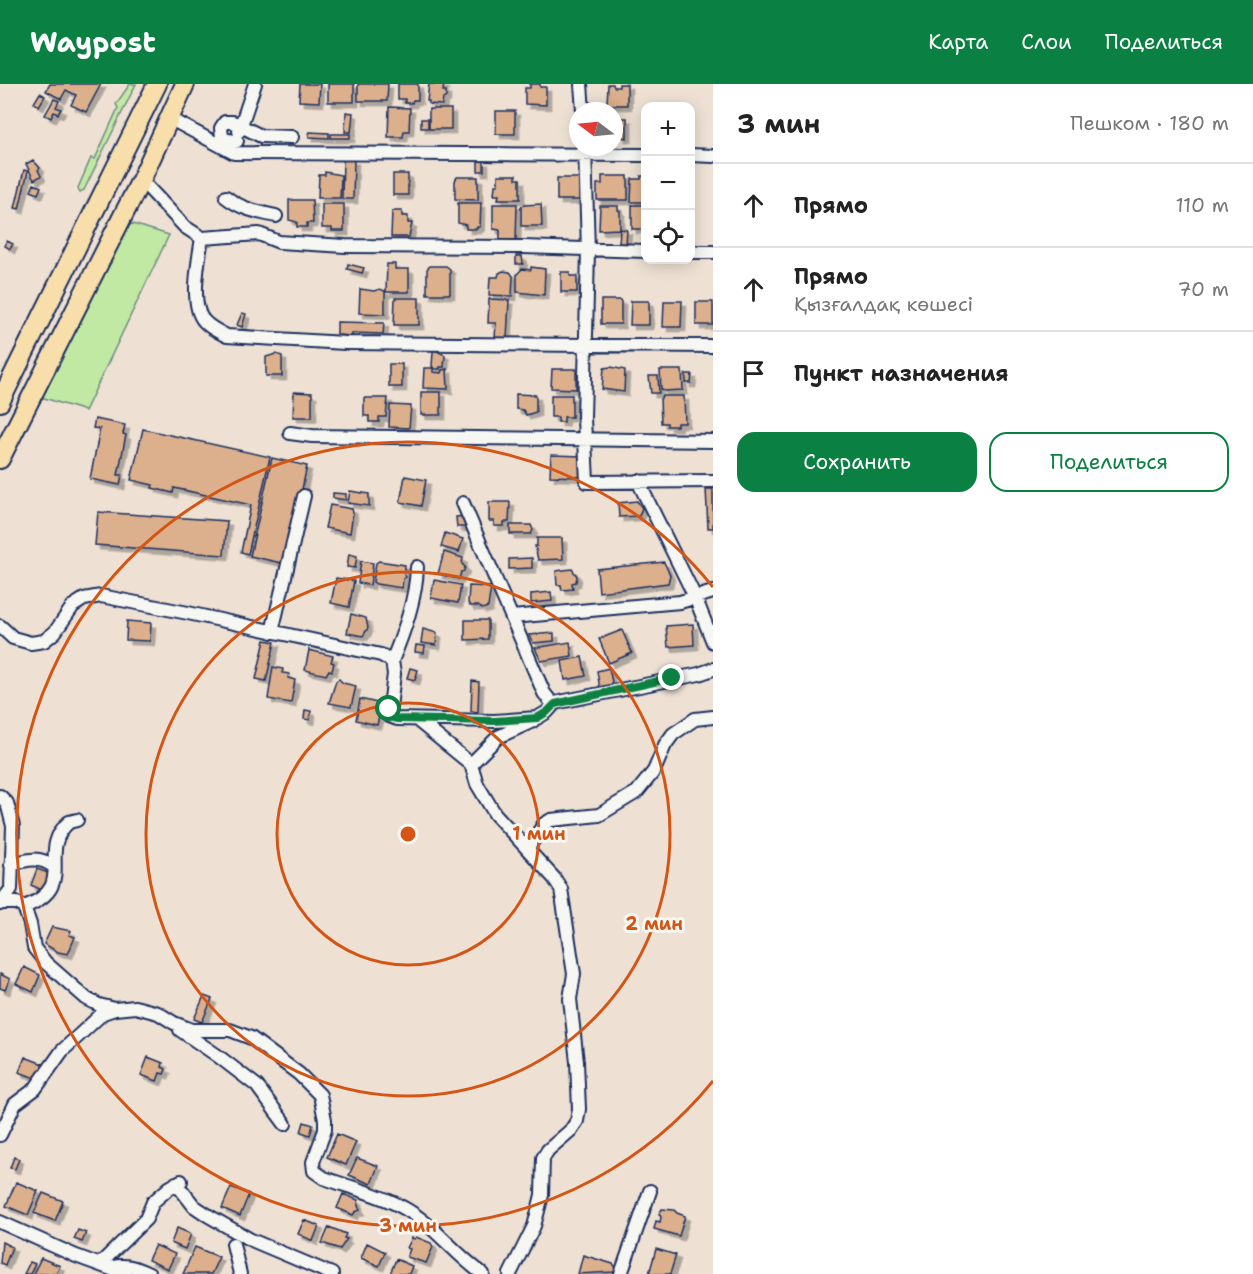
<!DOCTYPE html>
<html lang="ru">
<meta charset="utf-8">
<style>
:root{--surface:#fff;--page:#f2f2f2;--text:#222;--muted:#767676;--line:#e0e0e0;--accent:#0b8043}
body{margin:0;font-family:"Shantell Sans",sans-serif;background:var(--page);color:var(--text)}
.controls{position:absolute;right:18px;top:18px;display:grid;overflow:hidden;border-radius:12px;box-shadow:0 3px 15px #0003}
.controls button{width:54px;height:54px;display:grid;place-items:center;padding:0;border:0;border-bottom:2px solid var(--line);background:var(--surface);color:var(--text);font:30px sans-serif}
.compass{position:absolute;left:569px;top:18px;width:54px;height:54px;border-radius:50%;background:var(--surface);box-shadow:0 3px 15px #0003;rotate:286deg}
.stop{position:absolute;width:18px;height:18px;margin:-14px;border:4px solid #0b8043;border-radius:50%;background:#fff}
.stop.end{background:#0b8043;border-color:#fff;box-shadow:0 2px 6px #0008}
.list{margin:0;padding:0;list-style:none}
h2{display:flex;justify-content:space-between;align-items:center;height:78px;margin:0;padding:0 24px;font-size:26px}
h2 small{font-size:20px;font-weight:400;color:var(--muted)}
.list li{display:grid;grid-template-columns:39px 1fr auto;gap:18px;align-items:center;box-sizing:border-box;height:84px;padding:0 24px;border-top:2px solid var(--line)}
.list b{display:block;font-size:22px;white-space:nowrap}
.list p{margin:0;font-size:20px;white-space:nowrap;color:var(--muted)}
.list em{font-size:20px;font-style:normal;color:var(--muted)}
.actions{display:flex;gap:12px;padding:18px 24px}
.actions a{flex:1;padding:14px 0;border:2px solid var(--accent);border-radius:18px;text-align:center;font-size:21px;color:var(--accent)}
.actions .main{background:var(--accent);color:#fff}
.icon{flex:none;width:33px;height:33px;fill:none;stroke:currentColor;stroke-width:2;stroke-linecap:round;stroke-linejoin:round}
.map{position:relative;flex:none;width:713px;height:1190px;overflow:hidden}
header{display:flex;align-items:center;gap:36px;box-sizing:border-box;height:84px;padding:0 30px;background:var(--accent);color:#fff}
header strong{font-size:28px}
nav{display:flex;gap:33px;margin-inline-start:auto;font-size:21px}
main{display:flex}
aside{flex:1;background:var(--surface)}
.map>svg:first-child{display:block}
</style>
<header>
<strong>Waypost</strong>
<nav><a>Карта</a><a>Слои</a><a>Поделиться</a></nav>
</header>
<main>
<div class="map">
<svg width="713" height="1190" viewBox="0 0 713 1190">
<defs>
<filter id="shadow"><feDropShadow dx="4.5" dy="4.5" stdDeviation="0" flood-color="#0004"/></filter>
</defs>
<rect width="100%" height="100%" fill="#eee1d4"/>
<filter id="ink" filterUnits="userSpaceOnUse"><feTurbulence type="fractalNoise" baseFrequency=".0167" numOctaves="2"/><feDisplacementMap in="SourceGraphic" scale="12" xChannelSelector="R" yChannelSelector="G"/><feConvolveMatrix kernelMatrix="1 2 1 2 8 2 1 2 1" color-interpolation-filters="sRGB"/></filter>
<g filter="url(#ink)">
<!-- green -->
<path fill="#c2e9a4" stroke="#6e8c81" stroke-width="1.5" d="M130 0H136L84 106 80 108 78 104 91 74 95 75 118 24 116 20Z
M133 140 169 151 85 327 38 312 124 142Z"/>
<!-- building -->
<path fill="#ddb08d" stroke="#1b2f5e" stroke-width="1.5" filter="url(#shadow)" d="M50 0H101L86 28 71 21 76 11 66 6 61 15 46 7Z
M300 0H320L319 18 299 17Z
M328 0H354V18H328Z
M358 0H388L387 17H358Z
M398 0H418V16H413L412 19H405V15H398Z
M429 0H444L443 7H446V13L443 15 442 21 429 20V17H427Z
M530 0H540V3H546V21L525 20V4H530Z
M608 0H613L614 3H619V0H627V21H607Z
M40 9 45 12 39 22 34 19Z
M54 15 59 17 56 23 61 25 58 30 54 28 51 34 45 31Z
M389 23 410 24 409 47H404L403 53H388Z
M429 25H451V45H429Z
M496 27H515V50H496Z
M346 28 353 29 351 48H345Z
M622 34H627V54L621 53Z
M421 35H428V44H421Z
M309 48 329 49V54L309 53Z
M331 50H350V54H331Z
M343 75 354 76 353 115H342Z
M33 76 40 84 38 86 41 92 34 96 26 80Z
M478 77H484V87H478Z
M24 86 28 87 19 125 15 124Z
M325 88 341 91 340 114H318L319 91H325Z
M393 90H408V111H393Z
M498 91H516V95H520V115H498L499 111H494L495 101H498Z
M602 92H628V116H597V100H602Z
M641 92H646V118H631L632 95H641Z
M457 93H478V116L455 115V97Z
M557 94H579V116H557Z
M34 100 41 103 38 110 31 107Z
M289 116H312L313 139H307V143H297V138L289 136Z
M458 119H481L480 143H477V145H466V141L458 139Z
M322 120H344V147H332V144H322Z
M493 120H517L516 157H500V146L493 145Z
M541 120 542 142H521V123L524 121Z
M632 121H646V145H632Z
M600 122H618V126L620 127V145L599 146Z
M392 127H402V132H408V139H412L409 153H391Z
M620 145 627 146 626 161H619Z
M7 157 13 160 10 165 5 162Z
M516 172H522L523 180H516Z
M348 180 364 184 362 189 347 185Z
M387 180H395V185H409V208H386Z
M430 182H446L450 185V210H427V185Z
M531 183 545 185 544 211 517 208V190L522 185 531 186Z
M503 187 510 188 513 192 512 212 489 211 490 193H498L499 189Z
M561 188H570V192H577V208H561Z
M360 205 374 207 380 205 385 207V230L359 229Z
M395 214H419V241H394Z
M489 215 509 216 507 255 495 254 496 239H488Z
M601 216H621V240H601Z
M631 217H649V241H630Z
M664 217H682L681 243H663Z
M696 218H713V241H696Z
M242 229 246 230 242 243 237 241Z
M337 238 384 239 383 250 352 249V252L337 251Z
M435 266 445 271 444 283H440V285H434L432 282 433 268Z
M276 270 282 272V292H266V273Z
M389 280H402V303H389Z
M611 283 625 286 624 308 602 305 604 284Z
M424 284H433V288L441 289 442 286 447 285 448 305 423 304Z
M552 285H576V305L551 304Z
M660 286H682L683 306 664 307 661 305Z
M686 290H692L691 299H686Z
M649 292H658L659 309H651Z
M294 308 312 309V333H293Z
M421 308H441V331H421Z
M516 310 536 311V328L526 331 523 326 516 325Z
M551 311H572V333H564V338H558V333H551Z
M663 312H684L685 339H677V342H667V339H661L660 315Z
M364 314H388L386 333H379V338H369V332H364Z
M390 321 411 322 409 344 389 343Z
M95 335 125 341 123 350 126 351 118 391H122L120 401 90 395 100 345 93 344Z
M143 345 270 373 248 470 241 468 251 421 174 404 173 409 152 404 153 401 131 396Z
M551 371 582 372 581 393 550 392Z
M272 374 307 382 286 480 250 472Z
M405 392 426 396 421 422 400 418Z
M706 405H713V444H708Z
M350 407 369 410V422L348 419Z
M333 409 346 410V416L333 414Z
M637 417 642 424 639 432 619 433 618 419Z
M489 418H510L509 438H504V442H494V437H489Z
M330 421 352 425 353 429 350 449 325 444Z
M98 428 227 437 224 471 95 461Z
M466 432V443H457L456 433Z
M510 441H531L533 446 531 450H510Z
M445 449 463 455 459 468 441 463Z
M537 454H562L563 475 538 476 535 462H537Z
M444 468 463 474 462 480 465 483 464 487 461 488 459 495 438 490Z
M349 470 357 472 355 484 347 483Z
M532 474V484L509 485V475Z
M361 477 373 479 370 501 358 499Z
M379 477 405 481 404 491 406 493 403 495 402 504 376 500 373 498 376 479Z
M664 478 670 491 668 499 599 508 597 485Z
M572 485 577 492 576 498 572 499 573 505 562 506 561 501H557L556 487Z
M336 494 354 497 349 523 331 519Z
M434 496 461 501 458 519 431 514Z
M469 502 491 503 488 523 482 525 478 522H470L468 519Z
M551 508 552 517 531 519V510Z
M351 530 366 534 368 544 363 552 347 549Z
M465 536H488V555L465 556Z
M127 537 151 539 150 557 126 556Z
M693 540 694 561 668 563 666 542Z
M423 545 437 549 436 561 421 559Z
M622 546 632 569 609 579 599 555Z
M554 549V557L533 559 529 551Z
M265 556 275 558 266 597 256 595Z
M570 558 572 572 541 577 535 564Z
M416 561 425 562 424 569 415 568Z
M309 566 333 572 331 578 334 579 332 587 329 586 326 591 305 586Z
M582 573 586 592 565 596 562 577Z
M273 583 283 585 282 589 289 590 288 594 295 596 291 619 268 615Z
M410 584 418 586 415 596 407 594Z
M609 584 613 603 600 605 597 587Z
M339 595 343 599 356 602 351 623 329 619 336 597Z
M472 597 479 598 478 628 471 627Z
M360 615 382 620 377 641 356 636Z
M305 626 311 627 310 636 304 635Z
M37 785 51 790 44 807 31 801Z
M52 843 71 847 69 851 75 853 68 870 58 868 44 860Z
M24 883 40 891 33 908 16 900Z
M0 890 10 895 5 906 0 904Z
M204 912 212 915 202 938 194 935Z
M25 973 43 980 38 995 19 988Z
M148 973 163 979 162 983 166 985 164 990 160 989 157 997 141 991Z
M304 1038 313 1041 310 1051 301 1048Z
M337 1050 356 1058 346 1081 327 1073Z
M14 1073 19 1075 15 1085 10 1084Z
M357 1074 378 1082 371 1100 349 1091Z
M16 1098 38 1107 28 1131 6 1122Z
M231 1103 249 1110 240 1132 222 1124Z
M43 1109 63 1117 55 1137 34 1129Z
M343 1110 358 1116V1122L360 1126 355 1128 353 1131 337 1124Z
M662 1125 674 1126 677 1129 685 1132 679 1152 654 1145 656 1137 660 1138 661 1133 659 1130Z
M304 1136 319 1142 313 1157 298 1150Z
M329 1143 346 1150 344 1154 347 1155 340 1165 322 1159Z
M177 1144 191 1150 185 1165 171 1159Z
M78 1146 86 1149 82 1158 74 1155Z
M416 1153 431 1159 433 1163 426 1179 407 1173 410 1165 407 1164 412 1154 415 1155Z
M2 1158 12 1163 5 1181 0 1179Z
M367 1159 385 1168 379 1182 361 1174Z
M155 1161 175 1170 168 1185 148 1176Z
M195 1163 219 1173 211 1190H183Z
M656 1165 676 1171 670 1190H649Z
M583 1171 613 1180 616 1183 614 1188 578 1190Z
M41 1174 60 1182 56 1190H33Z
M396 1175 412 1182 409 1190H390Z
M30 1178 35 1180 30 1190H24Z"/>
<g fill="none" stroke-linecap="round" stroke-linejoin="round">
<defs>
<path id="minor" d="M581 0 583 27
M169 34 234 69 646 71
M239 47 255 0
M237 57 227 56 222 53 221 44 225 38H233L261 52 292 53
M585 63 588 167 584 334 587 398 713 397
M690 71 713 72
M141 96 185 143 202 154 259 150 279 158 345 162 523 163 646 167
M226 113C241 125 257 128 276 132
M202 154C199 174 189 221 204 237 210 244 219 248 227 252L345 259 713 262
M690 168H713
M290 349 312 352 713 357
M638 397 695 513 713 558
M463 419 544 609 551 618 555 619 699 590 713 585
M512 533 680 518 713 508
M0 542 13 554 31 559 44 557 55 548 73 522 84 515 101 512 188 529 381 571 392 577 394 590 389 632 397 635 494 637 537 634 547 628 555 619
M272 548 304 412
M392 577C404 548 416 515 417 483
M417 636 471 680
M0 712 7 719 13 742 11 805 0 820
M528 764 544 740 551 736 599 731 637 708 654 687 665 661 673 650 695 635 713 633
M11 781C27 775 40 772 54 783
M1 819H17L24 823 30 840 34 864 46 879 87 915 99 921 115 925 135 923 158 929 174 939 192 946H230L251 954 299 990 320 1011 325 1036V1046L313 1078 314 1087 324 1094C349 1103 378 1110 402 1123 433 1139 454 1170 483 1190
M24 823C80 802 35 768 69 738L77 736
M180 946 218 972 257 1002 285 1040
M0 1051 15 1020 35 1005 62 967 103 929 115 925
M176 1099 194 1122 209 1132 249 1155 332 1190
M0 1138 76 1172 125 1190
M233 1160 240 1190
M100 1180 146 1135 153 1118 169 1104 181 1097
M113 1183C126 1180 136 1184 149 1190
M510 1190 534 1142 538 1127 542 1111 543 1074 548 1066 571 1046 577 1037 579 1025 577 978 570 915 574 890 561 805 554 794 495 730 477 700 471 680 498 653 533 637
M621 1190 650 1107"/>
<path id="highway" d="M0 318 157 0
M0 375 141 96 185 0"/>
</defs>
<!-- minor casing -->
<use href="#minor" stroke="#1b2f5e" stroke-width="16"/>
<!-- highway casing -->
<use href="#highway" stroke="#1b2f5e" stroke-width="22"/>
<!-- minor -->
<use href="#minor" stroke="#f6f6f2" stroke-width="12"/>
<!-- highway -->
<use href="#highway" stroke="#f8deab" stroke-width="18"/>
</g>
</g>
<g fill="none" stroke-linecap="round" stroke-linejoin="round" filter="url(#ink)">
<!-- route -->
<path stroke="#0b8043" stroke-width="8" d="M389 625V633L397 635 494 637 537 634 547 628 555 620 672 594"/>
</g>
<!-- distance rings -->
<g fill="none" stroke="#d45514" stroke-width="3">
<circle cx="408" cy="750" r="131"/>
<circle cx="408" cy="750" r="262"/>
<path d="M713 997A392 392 0 1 1 713 503"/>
</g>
<circle cx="408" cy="750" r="9" fill="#d45514" stroke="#f6f6f2" stroke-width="3"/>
<g font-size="18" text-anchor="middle" font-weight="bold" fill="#d45514" stroke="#f6f6f2" stroke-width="6" stroke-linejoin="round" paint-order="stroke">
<text x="539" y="756">1 мин</text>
<text x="654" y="846">2 мин</text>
<text x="408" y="1148">3 мин</text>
</g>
</svg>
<div class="controls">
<button>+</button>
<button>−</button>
<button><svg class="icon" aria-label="locate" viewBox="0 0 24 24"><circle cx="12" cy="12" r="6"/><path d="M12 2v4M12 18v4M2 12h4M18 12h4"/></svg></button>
</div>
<svg class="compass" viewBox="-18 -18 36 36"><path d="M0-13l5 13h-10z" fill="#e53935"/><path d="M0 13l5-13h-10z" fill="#767676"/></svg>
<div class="stop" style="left:389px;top:625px"></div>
<div class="stop end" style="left:672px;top:594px"></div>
</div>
<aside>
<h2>3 мин<small>Пешком · 180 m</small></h2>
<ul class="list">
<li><svg class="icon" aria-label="ahead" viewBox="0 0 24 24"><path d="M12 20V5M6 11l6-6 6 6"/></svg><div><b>Прямо</b></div><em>110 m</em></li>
<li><svg class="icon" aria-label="ahead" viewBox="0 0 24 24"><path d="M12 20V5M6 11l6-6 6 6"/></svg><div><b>Прямо</b><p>Қызғалдақ көшесі</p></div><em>70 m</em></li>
<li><svg class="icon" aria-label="arrive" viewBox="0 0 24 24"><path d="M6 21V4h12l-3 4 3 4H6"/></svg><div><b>Пункт назначения</b></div></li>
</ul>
<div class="actions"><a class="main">Сохранить</a><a>Поделиться</a></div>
</aside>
</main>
